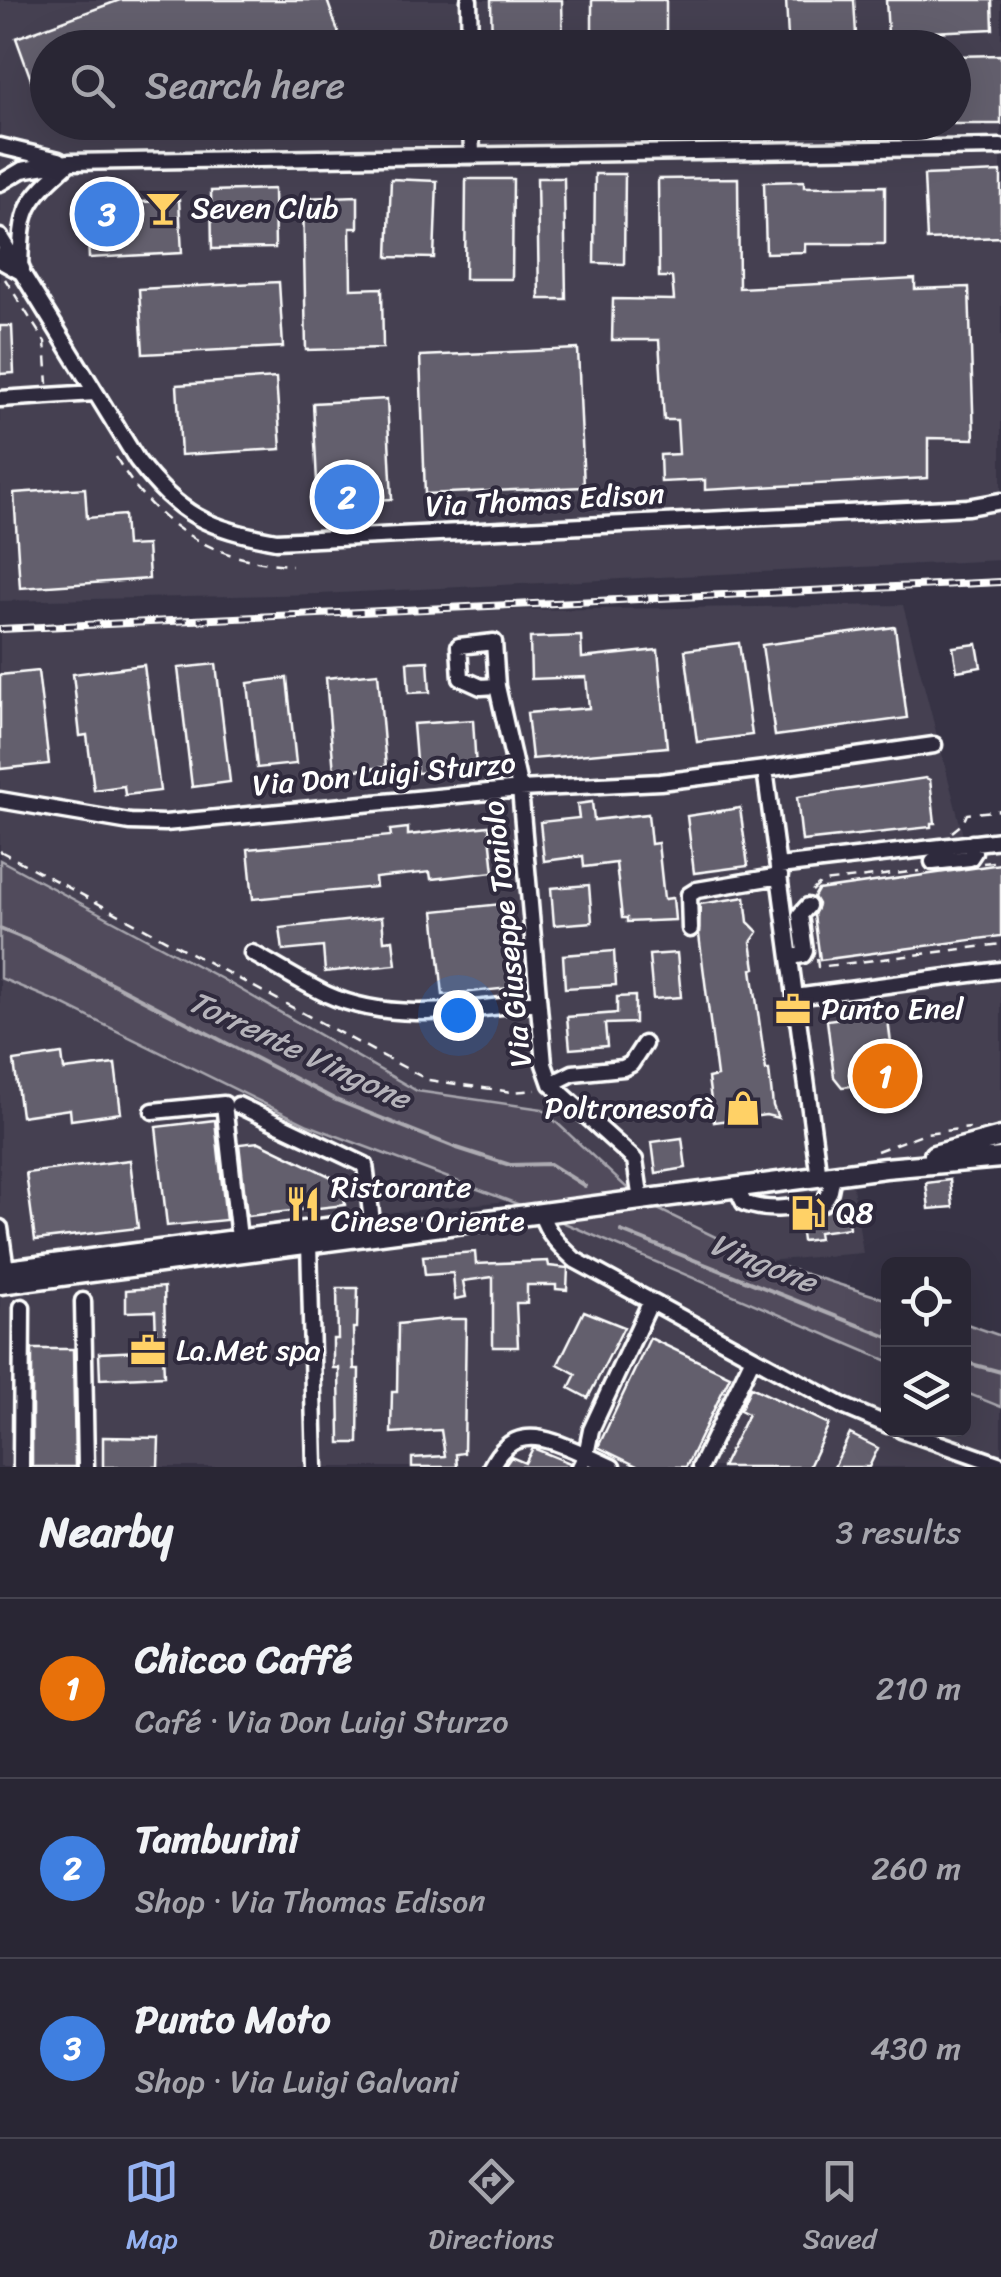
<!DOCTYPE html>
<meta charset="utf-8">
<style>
:root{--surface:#292634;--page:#312e3c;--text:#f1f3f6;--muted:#a5a5ac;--line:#45434f;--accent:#95b2f1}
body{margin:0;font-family:Sriracha,sans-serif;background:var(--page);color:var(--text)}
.controls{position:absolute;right:30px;bottom:30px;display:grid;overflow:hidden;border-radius:15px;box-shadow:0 10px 40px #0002}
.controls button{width:90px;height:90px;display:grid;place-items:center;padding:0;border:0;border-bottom:2px solid var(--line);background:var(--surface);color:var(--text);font:50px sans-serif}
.you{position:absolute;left:458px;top:1015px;width:35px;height:35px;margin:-25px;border:8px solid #fff;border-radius:50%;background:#1a73e8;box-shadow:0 0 0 15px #1a73e833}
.badge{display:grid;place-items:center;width:65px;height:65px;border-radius:50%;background:var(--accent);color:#fff;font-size:32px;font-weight:700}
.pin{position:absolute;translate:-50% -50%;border:5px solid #fff;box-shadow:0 2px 10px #0006}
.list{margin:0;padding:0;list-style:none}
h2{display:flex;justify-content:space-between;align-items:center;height:130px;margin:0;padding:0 40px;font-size:42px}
h2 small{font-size:32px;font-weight:400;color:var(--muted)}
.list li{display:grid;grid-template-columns:65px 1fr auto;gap:30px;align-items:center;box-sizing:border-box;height:180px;padding:0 40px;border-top:2px solid var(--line)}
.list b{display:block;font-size:38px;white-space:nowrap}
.list p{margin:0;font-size:32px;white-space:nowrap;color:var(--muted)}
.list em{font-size:32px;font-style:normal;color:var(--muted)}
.icon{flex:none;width:55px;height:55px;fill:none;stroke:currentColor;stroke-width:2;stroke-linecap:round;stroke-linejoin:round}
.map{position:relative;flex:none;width:1001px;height:1467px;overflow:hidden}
.search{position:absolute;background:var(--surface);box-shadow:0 10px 40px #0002;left:30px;right:30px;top:30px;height:110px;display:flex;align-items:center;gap:25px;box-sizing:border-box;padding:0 35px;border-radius:55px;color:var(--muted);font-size:38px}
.sheet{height:670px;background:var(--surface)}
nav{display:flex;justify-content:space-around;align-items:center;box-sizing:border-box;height:140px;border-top:2px solid var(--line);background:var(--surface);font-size:28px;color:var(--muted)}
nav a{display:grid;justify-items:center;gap:5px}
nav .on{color:var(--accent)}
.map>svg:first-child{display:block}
</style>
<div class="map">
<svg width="1001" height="1467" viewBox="0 0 1001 1467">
<rect width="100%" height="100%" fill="#373345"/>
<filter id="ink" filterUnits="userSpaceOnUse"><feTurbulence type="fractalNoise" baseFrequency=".01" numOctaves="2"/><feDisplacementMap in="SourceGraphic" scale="20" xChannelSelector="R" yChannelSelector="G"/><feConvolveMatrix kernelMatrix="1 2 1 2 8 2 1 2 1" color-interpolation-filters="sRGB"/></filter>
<g filter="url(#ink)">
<!-- built -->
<path fill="#444051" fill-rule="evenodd" d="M0 0H1001V560L320 594 0 601ZM48 48H954V122H48Z
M903 605 965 843 1001 838V1155L851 1174 863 1253 765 1261 641 1201 542 1109 417 1091 222 979 0 860V629L360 612Z
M0 978 60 1003 308 1125 508 1201 368 1215 0 1262Z
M541 1213 888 1361V1430H964V1392L1001 1407V1467H0V1284Z"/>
<!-- green -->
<path fill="#514c5c" stroke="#a8a6ae" stroke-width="2.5" d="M0 860 222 979 417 1091 542 1109 641 1201 765 1261 888 1300V1361L541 1213 308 1125 60 1003 0 978Z
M964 1323 1001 1336V1407L964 1392Z"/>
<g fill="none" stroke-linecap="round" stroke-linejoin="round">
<!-- stream -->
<path stroke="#adabb2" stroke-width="4" d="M0 929 32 942 336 1100 454 1147 510 1165 550 1164 585 1186
M621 1231 888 1337
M964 1362 1001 1372"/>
</g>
<!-- building -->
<path fill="#635f6d" stroke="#fff" stroke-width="2.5" d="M120 0H327L344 48H48L46 121 16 38Z
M491 0H562L563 48H492Z
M592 0H666V48H592Z
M786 0H854L856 35 788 38Z
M886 0H992L993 29 888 34Z
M1001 55V124H954V56Z
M1001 172V237L927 240 924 175Z
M595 174H625L624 264 594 263Z
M537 178H564L566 299H539Z
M738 178 739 288 915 279V289L969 287 974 439 928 438V478L705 490V480L661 482 660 455 679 454 677 420H664L659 340H612L613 299 674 300 672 277H659L658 179Z
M391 179 437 181 434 258 388 257Z
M466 179H513L512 279H465Z
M804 181V187L885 186V244H805V252L766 253 764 182Z
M274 189 275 248 212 249 211 191Z
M358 196V228H350L351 289 382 288 383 348 306 350 303 198Z
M179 200 182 253 89 258 86 205Z
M279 282 283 347 143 354 139 289Z
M0 326H12L14 373 0 374Z
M578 349 584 487 425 494 420 356Z
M276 378 281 449 181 455 177 385Z
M387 399 392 499 318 502 313 403Z
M85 488 87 518 124 515 126 546 147 545 149 579 20 588 14 493Z
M895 627 907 718 775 736 762 645Z
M581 636 582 658 658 650 667 747 532 759 527 713 589 708 586 677 531 679 530 638Z
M739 643 752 735 697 742 685 650Z
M977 644 981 667 957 671 953 647Z
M428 661 430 692 409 693 407 662Z
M216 664 230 782 192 787 178 668Z
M144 665 160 791 125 795 124 786 94 790 87 735 80 736 73 674Z
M38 671 49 764 0 769V675Z
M378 673 386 767 334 772 326 678Z
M287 678 296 764 257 768 248 683Z
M473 720 476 768 417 773 413 724Z
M926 778 930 780 935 823H931V827L802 841 797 797Z
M592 802 594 820 648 814 651 844 658 843 664 899 673 898 675 920 627 922V918H622L616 863 584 867 583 856 544 861 540 822 579 818 577 804Z
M740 808 748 866 694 873 687 816Z
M489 826 494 872 431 879 430 872 375 878 376 887 253 899 248 849 391 836 390 830 408 828V835Z
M1001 864V936L820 960 814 915 818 904 814 897 818 890Z
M589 885 592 922 554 925 551 888Z
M745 897 748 922 758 932 751 942 755 968 752 969 766 1070H769L773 1106 778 1118 766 1115 714 1122 708 1078 717 1076 699 935 700 904Z
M501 904 510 988 443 995 434 911Z
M382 917 384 941 393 940 396 965 325 972 323 947 283 951 280 928Z
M614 951 616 985 565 988 563 955Z
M677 953 681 997 653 999 649 955Z
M635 996V1023L605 1024 607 1046 570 1049 567 1017 617 1013V997Z
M887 1012 896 1082 842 1087 834 1077 827 1020Z
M62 1054 64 1070 115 1064 121 1113 71 1120 70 1109 21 1116 14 1061Z
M215 1120 226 1220 167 1226 156 1127Z
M682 1138 686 1168 656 1173 652 1142Z
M259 1142 342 1182 345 1205 247 1216 239 1144Z
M130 1160 138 1228 35 1240 26 1173Z
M950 1180 953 1207 929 1209 926 1183Z
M846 1206 849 1228 818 1232 819 1239 802 1241 799 1217Z
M475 1252 476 1264 548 1261 549 1266 568 1268 567 1290 556 1289V1285H527V1303H516L518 1347H493V1277L463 1281 466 1297 455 1299 453 1273 425 1275 423 1256Z
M164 1287 165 1336 156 1337 155 1311 126 1312V1290Z
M337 1288H358L357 1328H353L354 1369H359L358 1443H340L339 1368H333V1339H338Z
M584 1311 624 1327 588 1398 569 1388 576 1374 558 1364Z
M447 1319H466L464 1453 456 1454 457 1467H412V1458L445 1456 441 1430 391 1433 392 1392H397L398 1324Z
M650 1338 730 1376 686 1467H639L598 1447Z
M32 1349H73L75 1467H32Z
M163 1350 164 1376 100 1379 99 1353Z
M751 1387 829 1424 809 1467H722L748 1414 740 1410Z
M850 1434 878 1448 869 1467H834Z
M103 1437 159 1438 158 1467H103Z
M533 1448 570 1463 569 1467H504L511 1457 525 1463Z"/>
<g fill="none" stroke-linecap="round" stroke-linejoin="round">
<defs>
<path id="minor" d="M469 0 470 48
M471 122 472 156
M0 146 59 160
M0 183 22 170 69 162 1001 147
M0 237 137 460C180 516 207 528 276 541L968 507 1001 501
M20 268C22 207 24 203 69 163
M0 399 95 393
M497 686 481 687 461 678 459 646 494 642 497 686 520 789 544 1064 551 1084 635 1160 641 1201
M765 769 934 745
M0 800 130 822 165 823 520 789 660 782 765 769 819 1178
M933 862 970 858 974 852 972 843
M779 866 1001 840
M690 929 689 895 697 890 780 876
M252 953C276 966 301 982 326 994 392 1024 469 1009 538 1002
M790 957 803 955 805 951 800 915 808 906
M795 997 1001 970
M551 1084 573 1073 623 1068 631 1064 644 1044
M238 1105 365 1165 373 1229
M153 1111 224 1104 240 1247
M737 1189 744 1203C771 1213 795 1207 823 1203L830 1191 833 1176
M541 1213C547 1234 560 1246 575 1260L845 1407 888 1425
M0 1228 7 1277
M309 1243 315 1467
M0 1269 372 1220
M83 1301 86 1467
M901 1430 1001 1465
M21 1467 22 1307
M491 1467C514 1421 549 1439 586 1455L591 1430 651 1301
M580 1467 586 1455 612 1467
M700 1467 753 1357"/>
<path id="major" d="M0 258 20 269
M934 1155 1001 1137
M0 1284 885 1168 1001 1158"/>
</defs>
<!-- minor casing -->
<use href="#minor" stroke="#fff" stroke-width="21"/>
<!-- major casing -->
<use href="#major" stroke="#fff" stroke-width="25"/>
<!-- path -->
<path stroke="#fff" stroke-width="2.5" stroke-dasharray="10 8" stroke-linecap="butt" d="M5 279 45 342 48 384
M116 457C154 525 214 562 292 565
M952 832 963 823 967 814 1001 810
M0 851 428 1080 512 1092 536 1090
M983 863 1001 861
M812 891 822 882 920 871
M817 958 818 967 1001 944
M877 1151 925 1133 970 1128"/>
<!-- minor -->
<use href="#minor" stroke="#2f2a3d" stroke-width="14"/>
<!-- major -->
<use href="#major" stroke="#2f2a3d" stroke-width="18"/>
<defs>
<path id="rail" d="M0 629 1001 582"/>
</defs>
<!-- rail casing -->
<use href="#rail" stroke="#fff" stroke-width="8"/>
<!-- rail -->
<use href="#rail" stroke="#2f2a3d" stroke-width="4" stroke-dasharray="11" stroke-linecap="butt"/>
</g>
</g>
<!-- icons -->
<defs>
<symbol id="bar-bare" viewBox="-9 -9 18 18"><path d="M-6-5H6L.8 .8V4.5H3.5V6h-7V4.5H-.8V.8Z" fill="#ffd166" stroke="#2f2a3d" stroke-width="2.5" paint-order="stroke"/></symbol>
<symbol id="office-bare" viewBox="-9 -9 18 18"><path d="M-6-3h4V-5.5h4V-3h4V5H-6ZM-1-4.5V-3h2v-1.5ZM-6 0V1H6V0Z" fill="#ffd166" stroke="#2f2a3d" stroke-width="2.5" paint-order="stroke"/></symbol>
<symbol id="shop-bare" viewBox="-9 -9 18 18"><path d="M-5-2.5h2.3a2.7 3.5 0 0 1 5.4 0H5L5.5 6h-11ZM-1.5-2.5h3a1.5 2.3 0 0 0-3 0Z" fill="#ffd166" stroke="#2f2a3d" stroke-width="2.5" paint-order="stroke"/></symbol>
<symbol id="restaurant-bare" viewBox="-9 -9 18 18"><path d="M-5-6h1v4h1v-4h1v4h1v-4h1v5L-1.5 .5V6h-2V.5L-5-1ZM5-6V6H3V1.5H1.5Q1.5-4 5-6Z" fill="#ffd166" stroke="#2f2a3d" stroke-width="2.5" paint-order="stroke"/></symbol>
<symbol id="fuel-bare" viewBox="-9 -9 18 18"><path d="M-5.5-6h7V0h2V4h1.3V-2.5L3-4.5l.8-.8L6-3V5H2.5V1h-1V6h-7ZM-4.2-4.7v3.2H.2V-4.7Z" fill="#ffd166" stroke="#2f2a3d" stroke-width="2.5" paint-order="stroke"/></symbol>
</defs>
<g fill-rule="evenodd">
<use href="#bar-bare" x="138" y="183" width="50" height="50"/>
<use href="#office-bare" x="768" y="984" width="50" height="50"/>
<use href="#shop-bare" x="718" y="1083" width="50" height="50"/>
<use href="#restaurant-bare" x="278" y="1179" width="50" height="50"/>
<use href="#fuel-bare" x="783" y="1188" width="50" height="50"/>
<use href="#office-bare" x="123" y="1325" width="50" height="50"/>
</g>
<g text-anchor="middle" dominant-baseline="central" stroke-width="8" stroke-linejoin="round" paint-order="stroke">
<!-- poi labels -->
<g font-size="30" fill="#fff" stroke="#2f2a3d" text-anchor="start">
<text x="191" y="208">Seven Club</text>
<text x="821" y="1009">Punto Enel</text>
<text x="715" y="1108" text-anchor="end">Poltronesofà</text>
<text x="331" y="1187">Ristorante<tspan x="331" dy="34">Cinese Oriente</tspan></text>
<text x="836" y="1213">Q8</text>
<text x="176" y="1350">La.Met spa</text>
</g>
<!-- street labels -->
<g font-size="30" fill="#fff" stroke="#2f2a3d">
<text transform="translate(545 500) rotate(-3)">Via Thomas Edison</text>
<text transform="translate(384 774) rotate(-5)">Via Don Luigi Sturzo</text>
<text transform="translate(507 934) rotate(-96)">Via Giuseppe Toniolo</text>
</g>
<!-- water labels -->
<g font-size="32" font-style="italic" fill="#b4b2b9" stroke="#2f2a3d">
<text transform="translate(299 1050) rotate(25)">Torrente Vingone</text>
<text transform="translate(763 1263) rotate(22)">Vingone</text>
</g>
</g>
</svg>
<div class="controls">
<button><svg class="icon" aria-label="locate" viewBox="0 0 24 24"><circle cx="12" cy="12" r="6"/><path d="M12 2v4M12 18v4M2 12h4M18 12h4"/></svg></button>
<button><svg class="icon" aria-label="layers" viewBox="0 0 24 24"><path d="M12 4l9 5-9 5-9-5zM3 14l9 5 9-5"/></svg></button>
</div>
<div class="you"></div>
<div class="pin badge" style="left:885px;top:1076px;background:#e8710a">1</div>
<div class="pin badge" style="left:347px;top:497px;background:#3f7fe0">2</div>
<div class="pin badge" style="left:107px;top:214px;background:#3f7fe0">3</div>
<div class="search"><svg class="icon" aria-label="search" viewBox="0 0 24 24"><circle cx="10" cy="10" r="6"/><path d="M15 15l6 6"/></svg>Search here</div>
</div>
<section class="sheet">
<h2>Nearby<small>3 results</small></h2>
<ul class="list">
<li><span class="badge" style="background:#e8710a">1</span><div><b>Chicco Caffé</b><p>Café · Via Don Luigi Sturzo</p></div><em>210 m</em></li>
<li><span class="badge" style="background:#3f7fe0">2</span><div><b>Tamburini</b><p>Shop · Via Thomas Edison</p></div><em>260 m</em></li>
<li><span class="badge" style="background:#3f7fe0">3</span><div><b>Punto Moto</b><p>Shop · Via Luigi Galvani</p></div><em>430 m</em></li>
</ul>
</section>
<nav>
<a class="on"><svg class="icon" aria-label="map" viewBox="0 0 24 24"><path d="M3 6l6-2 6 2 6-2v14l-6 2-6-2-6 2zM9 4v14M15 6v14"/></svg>Map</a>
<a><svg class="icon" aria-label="directions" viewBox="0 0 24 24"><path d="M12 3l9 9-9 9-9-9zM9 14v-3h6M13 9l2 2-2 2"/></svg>Directions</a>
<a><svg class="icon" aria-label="saved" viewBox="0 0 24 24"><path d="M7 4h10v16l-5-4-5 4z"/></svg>Saved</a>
</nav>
